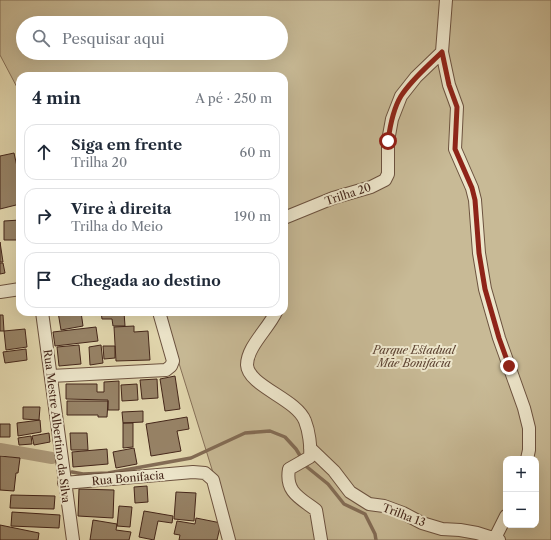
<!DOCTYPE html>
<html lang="pt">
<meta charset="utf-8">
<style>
:root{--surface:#fff;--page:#f6f6f7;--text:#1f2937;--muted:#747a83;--line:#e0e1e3}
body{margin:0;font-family:"Libre Caslon Text",serif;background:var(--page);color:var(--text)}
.controls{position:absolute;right:12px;bottom:12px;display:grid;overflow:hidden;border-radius:8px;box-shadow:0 4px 16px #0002}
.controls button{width:36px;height:36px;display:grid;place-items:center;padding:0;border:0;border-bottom:1px solid var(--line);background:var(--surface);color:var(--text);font:20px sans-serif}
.stop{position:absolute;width:12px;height:12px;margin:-9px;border:3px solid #8f2418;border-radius:50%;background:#fff}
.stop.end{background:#8f2418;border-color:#fff;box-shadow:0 1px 4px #0008}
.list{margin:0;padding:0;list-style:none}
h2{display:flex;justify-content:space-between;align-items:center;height:52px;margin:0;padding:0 16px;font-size:17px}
h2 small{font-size:13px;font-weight:400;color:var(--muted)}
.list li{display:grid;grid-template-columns:26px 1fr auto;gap:12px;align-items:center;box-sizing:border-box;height:56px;margin:0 8px 8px;padding:0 8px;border:1px solid var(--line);border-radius:12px}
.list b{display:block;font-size:15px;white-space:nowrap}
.list p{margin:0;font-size:13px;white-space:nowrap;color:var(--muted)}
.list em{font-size:13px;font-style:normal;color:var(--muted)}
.icon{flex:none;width:22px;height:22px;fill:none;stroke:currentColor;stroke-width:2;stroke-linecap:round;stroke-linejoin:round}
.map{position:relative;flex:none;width:551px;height:540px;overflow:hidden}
.search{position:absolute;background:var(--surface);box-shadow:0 4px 16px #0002;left:16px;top:16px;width:272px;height:44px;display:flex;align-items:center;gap:10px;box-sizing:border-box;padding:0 14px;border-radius:22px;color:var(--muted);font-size:15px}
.panel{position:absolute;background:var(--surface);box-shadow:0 4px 16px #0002;left:16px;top:72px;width:272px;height:244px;border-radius:12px}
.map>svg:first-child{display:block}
</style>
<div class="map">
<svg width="551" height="540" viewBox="0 0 551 540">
<rect width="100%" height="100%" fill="#e3d8af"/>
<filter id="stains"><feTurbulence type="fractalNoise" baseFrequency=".005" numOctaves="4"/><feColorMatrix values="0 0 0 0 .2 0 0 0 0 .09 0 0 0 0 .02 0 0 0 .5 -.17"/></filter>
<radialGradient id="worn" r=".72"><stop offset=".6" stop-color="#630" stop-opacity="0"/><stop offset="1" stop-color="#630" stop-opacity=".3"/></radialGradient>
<!-- green -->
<path fill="#c8ba96" stroke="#867058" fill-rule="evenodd" d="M0 0H551V540H234L163 312H284V76H20V93L0 55ZM23 23H281V53H23ZM506 459H536V525H506Z"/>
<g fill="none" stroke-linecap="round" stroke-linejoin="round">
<!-- stream -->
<path stroke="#836c55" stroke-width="3.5" d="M72 472 83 474 108 473 191 458 245 433 270 431 285 437 296 449 307 467 328 484 344 504 365 514 375 534 376 540"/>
<!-- canal -->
<path stroke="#ad9b7c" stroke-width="12" d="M0 449 52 458"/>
</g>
<!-- building -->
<path fill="#978367" stroke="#44261a" d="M14 153 20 180V204L0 209V156Z
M20 220V240H4V221Z
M0 242 3 262H0Z
M0 263H3L5 273 0 274Z
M58 312H81L83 326 61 330Z
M101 312H124L125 326H113L112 319H102Z
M0 315H3L4 331H0Z
M134 326V332L148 331 150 360 116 361 114 327Z
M96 327 98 341 55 346 53 332Z
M25 329 27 347 6 350 4 331Z
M79 345 81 364 59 366 57 347Z
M101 345 103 363 90 365 89 347Z
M103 346H115V358L104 359Z
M26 349 27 360 5 363 3 352Z
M175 376 180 409 165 411 160 379Z
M157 379 158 398 142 399 140 380Z
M119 381V410H108V400L66 399V384H97V392H104V382Z
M137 384 138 400 122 401 121 385Z
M67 401H108L107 417H98V415H67Z
M23 407H40L39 420 23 419Z
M143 411V422L123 423 122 412Z
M187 417 189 429 177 431 181 451 151 456 146 424Z
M40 420 41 432 18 436 17 423Z
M123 423H133V447L123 448Z
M0 424H10V437H0Z
M49 433 50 442 34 445 32 436Z
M70 433H87L88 450H71Z
M31 436 32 444 19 445 18 438Z
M134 448 137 464 116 468 113 452Z
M107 449 108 464 73 467 72 452Z
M0 456 20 458 18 473H16L14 491 0 490Z
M147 486 148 502 135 503 134 487Z
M79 489 114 490 113 518 78 516Z
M176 492 196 493 194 521 174 519Z
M11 495 55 496 54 509 10 508Z
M119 506 132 507 130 527 117 526Z
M144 511 173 516 172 523 158 521 154 540 139 537Z
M12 512 60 515 59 528 11 526Z
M196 518 221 523 217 540H179L180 535 174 534 177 521 195 524Z
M93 520 117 524 116 530 131 532 129 540H90Z
M0 525 39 533 38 540H0Z"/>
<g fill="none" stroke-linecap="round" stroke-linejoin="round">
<defs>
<path id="street" d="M446 0 442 52 449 85 457 107 455 149 472 188 475 200 479 253 485 289 499 338 524 408 529 428V450L527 459
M284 218 333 198 371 187 385 180 388 174V141L392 119 401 96 416 77 442 52
M0 292 20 289
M42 312 73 540
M276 312C268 329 247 347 247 365 248 386 297 399 305 421 309 431 311 446 310 457L289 469C285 492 300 498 316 510L321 540
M51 376 166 370 171 366 173 361 159 312
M310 448 334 471 350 492 369 504 384 506 403 513 422 523 442 529 460 530 477 533 499 540
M64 483 193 472 205 473 213 480 229 540
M495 538 506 516"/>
</defs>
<!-- street casing -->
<use href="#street" stroke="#6c523f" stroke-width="14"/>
<!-- street -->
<use href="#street" stroke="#ede6cb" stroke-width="12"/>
</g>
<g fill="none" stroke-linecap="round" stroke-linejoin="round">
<!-- route -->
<path stroke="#8f2418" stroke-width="5" d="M388 141C390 126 393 109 401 96 412 79 428 66 442 52L449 85 457 107 455 149 472 188 475 200 479 253 485 289 499 338 509 366"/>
</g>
<g text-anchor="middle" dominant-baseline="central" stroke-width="4" stroke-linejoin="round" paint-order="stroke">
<!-- street labels -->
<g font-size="11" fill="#44261a" stroke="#ede6cb">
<text transform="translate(348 194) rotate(-18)">Trilha 20</text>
<text transform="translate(57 426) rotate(83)">Rua Mestre Albertino da Silva</text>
<text transform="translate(128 478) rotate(-5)">Rua Bonifacia</text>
<text transform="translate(404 515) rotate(21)">Trilha 13</text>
</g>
<!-- park labels -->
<g font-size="11" font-style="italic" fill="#5e4433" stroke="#ede6cb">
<text x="414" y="350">Parque Estadual<tspan x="414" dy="13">Mãe Bonifácia</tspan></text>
</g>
</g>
<rect width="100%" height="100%" filter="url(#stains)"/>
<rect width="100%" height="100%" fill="url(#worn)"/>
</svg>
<div class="controls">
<button>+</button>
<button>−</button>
</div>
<div class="stop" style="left:388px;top:141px"></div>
<div class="stop end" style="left:509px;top:366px"></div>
<div class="search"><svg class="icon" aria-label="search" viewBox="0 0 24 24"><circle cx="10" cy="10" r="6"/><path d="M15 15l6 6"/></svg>Pesquisar aqui</div>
<section class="panel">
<h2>4 min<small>A pé · 250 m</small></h2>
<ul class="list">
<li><svg class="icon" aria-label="ahead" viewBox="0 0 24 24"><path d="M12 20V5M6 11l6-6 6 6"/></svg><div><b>Siga em frente</b><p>Trilha 20</p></div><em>60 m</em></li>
<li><svg class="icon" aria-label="right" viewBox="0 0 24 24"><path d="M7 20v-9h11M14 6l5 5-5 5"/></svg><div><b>Vire à direita</b><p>Trilha do Meio</p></div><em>190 m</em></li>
<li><svg class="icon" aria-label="arrive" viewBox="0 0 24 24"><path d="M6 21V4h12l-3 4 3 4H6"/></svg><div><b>Chegada ao destino</b></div></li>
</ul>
</section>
</div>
